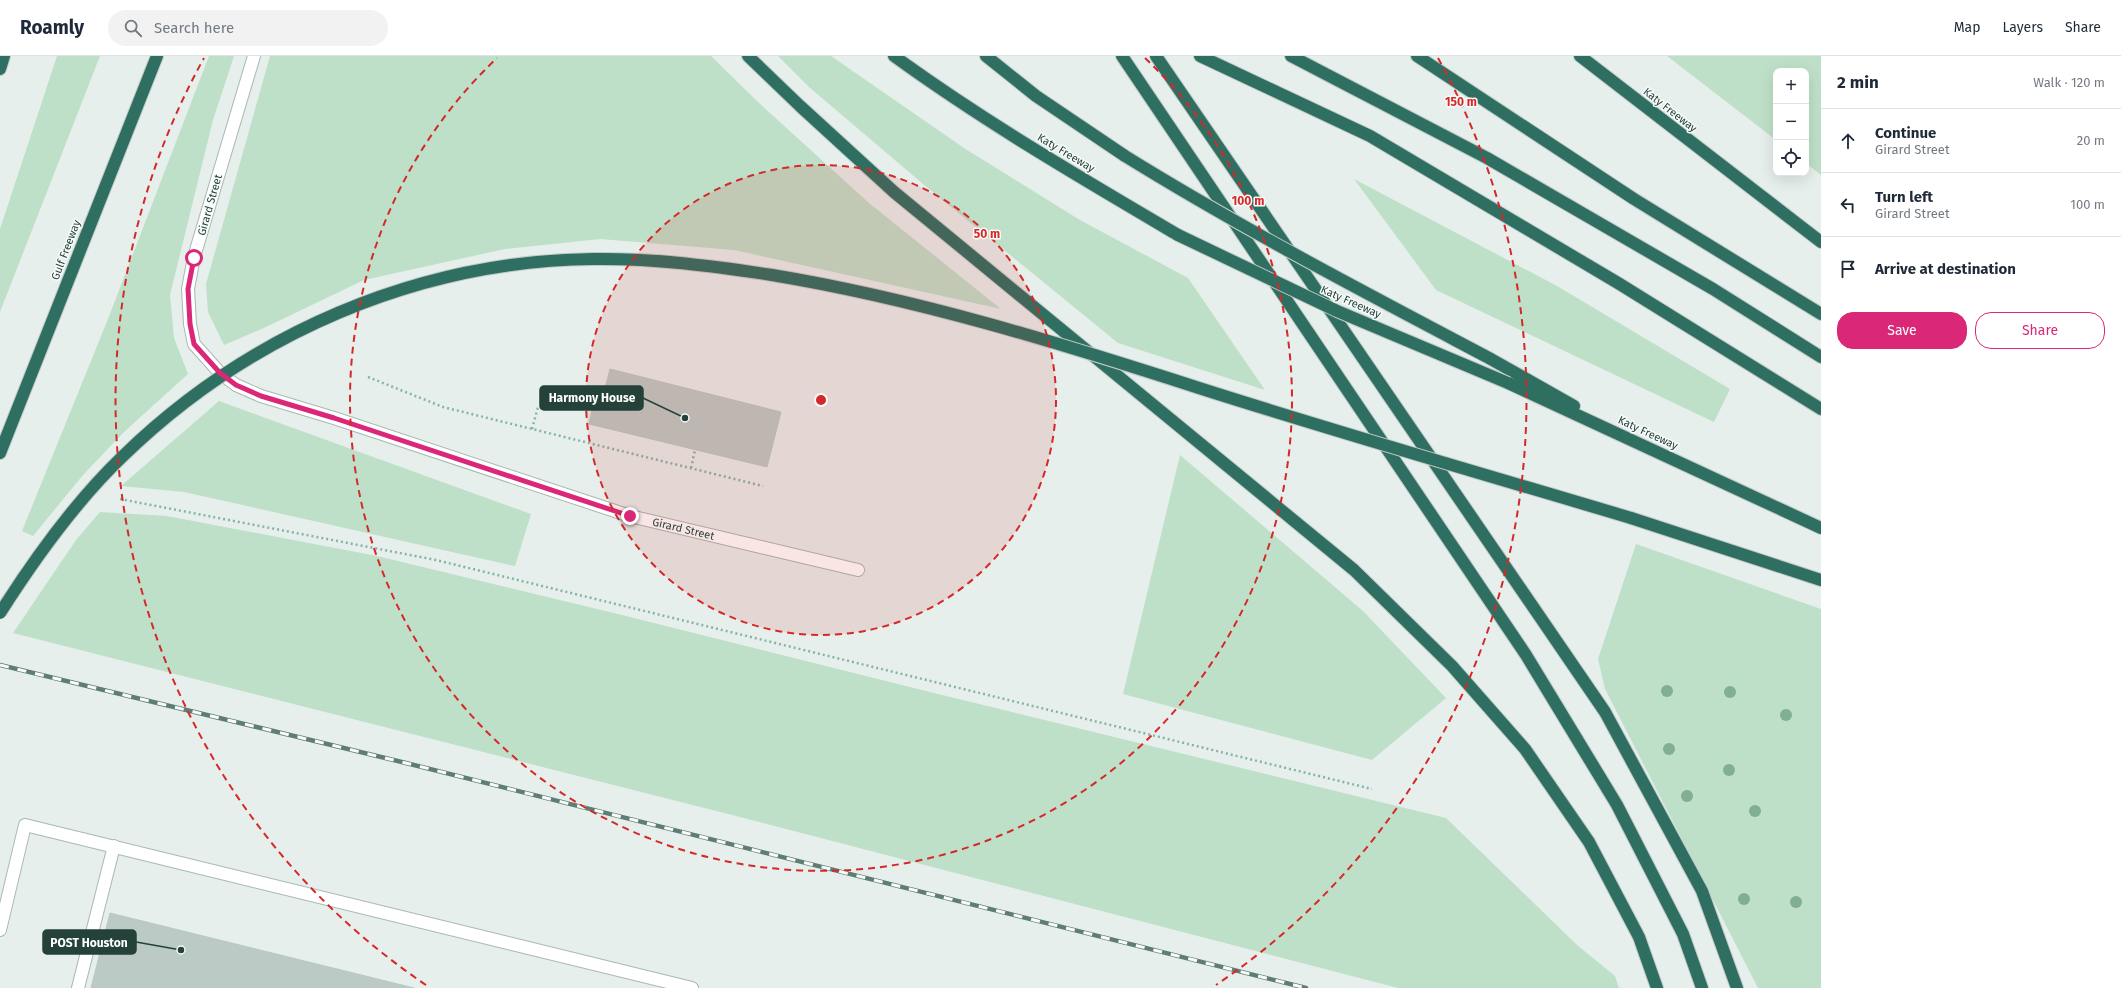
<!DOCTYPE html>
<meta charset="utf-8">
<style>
:root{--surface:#fff;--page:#f2f2f3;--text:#1f2937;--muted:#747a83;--line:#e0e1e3;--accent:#db2777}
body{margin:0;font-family:"Fira Sans",sans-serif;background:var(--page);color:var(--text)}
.controls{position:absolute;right:12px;top:12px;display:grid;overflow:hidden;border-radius:8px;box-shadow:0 4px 16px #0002}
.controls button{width:36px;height:36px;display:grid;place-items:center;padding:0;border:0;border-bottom:1px solid var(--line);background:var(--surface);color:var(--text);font:20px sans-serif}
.stop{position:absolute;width:12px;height:12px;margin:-9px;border:3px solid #db2777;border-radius:50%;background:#fff}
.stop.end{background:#db2777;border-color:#fff;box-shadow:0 1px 4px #0008}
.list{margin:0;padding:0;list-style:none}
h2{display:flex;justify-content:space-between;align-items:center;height:52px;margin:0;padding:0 16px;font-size:17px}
h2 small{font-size:13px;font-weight:400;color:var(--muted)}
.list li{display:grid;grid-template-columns:26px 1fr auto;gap:12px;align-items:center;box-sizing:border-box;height:64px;padding:0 16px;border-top:1px solid var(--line)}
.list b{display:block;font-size:15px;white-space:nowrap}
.list p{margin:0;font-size:13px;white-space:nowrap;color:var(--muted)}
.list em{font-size:13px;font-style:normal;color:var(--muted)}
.actions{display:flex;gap:8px;padding:12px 16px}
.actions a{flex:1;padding:9px 0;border:1px solid var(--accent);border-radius:16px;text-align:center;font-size:14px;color:var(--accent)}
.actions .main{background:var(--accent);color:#fff}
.icon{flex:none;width:22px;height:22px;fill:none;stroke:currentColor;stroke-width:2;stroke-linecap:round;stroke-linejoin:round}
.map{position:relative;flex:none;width:1821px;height:932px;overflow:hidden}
header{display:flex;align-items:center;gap:24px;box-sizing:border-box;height:56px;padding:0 20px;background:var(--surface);border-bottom:1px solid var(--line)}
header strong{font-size:19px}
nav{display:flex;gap:22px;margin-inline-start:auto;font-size:14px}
.search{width:280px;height:36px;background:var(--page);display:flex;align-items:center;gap:10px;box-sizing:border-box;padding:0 14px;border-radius:22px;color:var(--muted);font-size:15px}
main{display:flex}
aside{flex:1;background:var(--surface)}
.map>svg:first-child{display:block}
</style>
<header>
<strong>Roamly</strong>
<div class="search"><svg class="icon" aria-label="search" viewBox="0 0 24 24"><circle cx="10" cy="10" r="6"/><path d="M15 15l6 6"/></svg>Search here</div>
<nav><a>Map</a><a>Layers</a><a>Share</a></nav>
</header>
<main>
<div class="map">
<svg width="1821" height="932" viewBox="0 0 1821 932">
<rect width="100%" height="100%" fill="#e6efeb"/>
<!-- green -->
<path fill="#bfe0c8" d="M57 0H100L0 256V173Z
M209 0H234L213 64 170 239 174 282 188 318 124 376 83 419 33 480 22 475 108 263Z
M270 0H711L758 46 869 147 1001 253 734 194 600 183 505 193 364 224 266 271 224 289 208 256 206 228Z
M778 0H831L964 92 1080 164 1188 222 1265 334 1118 287 923 128 809 31Z
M1667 0H1821V119L1806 107V15H1776V84Z
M1354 123 1557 230 1730 333 1714 366 1436 234Z
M219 345 531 458 515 510 184 436 121 430Z
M1180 399 1363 555 1446 642 1372 704 1123 638Z
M100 456 167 460 377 500 618 558 926 635 1446 762 1577 889 1615 920 1619 932H1398L736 760 13 577 76 484Z
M1636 488 1821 553V932H1758L1605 633 1598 603Z"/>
<!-- building -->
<path fill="#bbcac4" stroke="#b8c9c2" d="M610 313 781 356 767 411 589 368 596 336 604 337Z
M110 857 414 932H91Z"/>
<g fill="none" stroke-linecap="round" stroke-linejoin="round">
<defs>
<path id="lane" d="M0 874 25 769 692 932
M78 932 114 790"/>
<g id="street">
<path id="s1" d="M254 0 194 201 188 233 190 268 194 288 220 317 236 329 261 340 334 362 630 460 858 514"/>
</g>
<path id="highway" d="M748 0 800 50 894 136 1354 514 1452 610 1525 693 1589 786 1639 881 1657 932
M894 0C985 66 1081 122 1178 179
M986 0 1036 40 1125 100
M1122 0 1526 599 1617 749 1683 878 1702 932
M1156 0 1605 656 1702 835 1737 932
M1200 0 1370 80 1618 227 1821 353
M1291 0 1487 102 1713 233 1821 301
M1417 0 1634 143 1821 258
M1580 0 1821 186
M0 13 4 0
M1489 302 1574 350
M1508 327 1821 472
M0 397 157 0
M1631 462 1821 524"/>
</defs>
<!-- lane casing -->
<use href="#lane" stroke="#a8b8b2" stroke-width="14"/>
<!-- street casing -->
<use href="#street" stroke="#a8b8b2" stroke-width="14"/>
<!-- highway casing -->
<use href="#highway" stroke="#c2cac8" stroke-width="14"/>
<!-- path -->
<path stroke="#86b3a5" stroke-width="2.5" stroke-dasharray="2 3" stroke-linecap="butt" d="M368 321 443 351 763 430
M532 373 538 351 583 339 595 342
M691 412 695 394
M120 443 436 504 1372 733"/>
<!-- lane -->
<use href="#lane" stroke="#fff" stroke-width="12"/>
<!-- street -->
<use href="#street" stroke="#fff" stroke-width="12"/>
<!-- highway -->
<use href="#highway" stroke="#2f6f62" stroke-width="12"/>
<defs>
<path id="rail" d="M0 609 410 708 1306 932"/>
</defs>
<!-- rail casing -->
<use href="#rail" stroke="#5f7d75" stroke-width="4.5"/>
<!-- rail -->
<use href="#rail" stroke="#f7fbf9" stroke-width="3" stroke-dasharray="9" stroke-linecap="butt"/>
<defs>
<path id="highway-bridge" d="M1125 100C1243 173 1366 237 1489 302
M1178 179 1337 255 1508 327
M0 557C35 502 75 446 122 401 248 278 417 205 593 203 653 202 713 210 772 219 918 243 1059 287 1199 332 1343 378 1487 419 1631 462"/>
</defs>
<!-- highway-bridge casing -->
<use href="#highway-bridge" stroke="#c2cac8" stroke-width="14" stroke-linecap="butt"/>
<!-- highway-bridge -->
<use href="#highway-bridge" stroke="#2f6f62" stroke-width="12"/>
</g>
<!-- trees -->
<g fill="#80af93">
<circle cx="1667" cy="635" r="6"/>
<circle cx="1730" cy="636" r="6"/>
<circle cx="1786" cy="659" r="6"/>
<circle cx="1669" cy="693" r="6"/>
<circle cx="1729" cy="714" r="6"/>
<circle cx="1687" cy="740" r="6"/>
<circle cx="1755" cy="755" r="6"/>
<circle cx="1744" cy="843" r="6"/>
<circle cx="1796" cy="846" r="6"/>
</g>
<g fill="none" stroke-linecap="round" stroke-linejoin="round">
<!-- route -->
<path stroke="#db2777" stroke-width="5" d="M194 202 188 233 190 268 194 288 220 317 236 329 261 340 334 362 630 460"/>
</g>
<!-- distance rings -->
<circle cx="821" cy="344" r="235" fill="#d62828" fill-opacity=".12"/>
<g fill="none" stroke="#d62828" stroke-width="2" stroke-dasharray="7 5">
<circle cx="821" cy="344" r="235"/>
<path d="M1145 2A471 471 0 1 1 497 2"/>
<path d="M426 929A706 706 0 0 1 204 2M1438 2A706 706 0 0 1 1216 929"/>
</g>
<g text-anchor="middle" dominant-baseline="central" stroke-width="3" stroke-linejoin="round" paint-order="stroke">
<!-- street labels -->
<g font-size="11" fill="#24423a" stroke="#f7fbf9">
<text transform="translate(1670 54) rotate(38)">Katy Freeway</text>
<text transform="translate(1066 97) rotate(31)">Katy Freeway</text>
<text transform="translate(210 149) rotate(-74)">Girard Street</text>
<text transform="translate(66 194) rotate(-69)">Gulf Freeway</text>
<text transform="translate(1351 246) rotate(24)">Katy Freeway</text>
<text transform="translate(1648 377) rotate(25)">Katy Freeway</text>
<text stroke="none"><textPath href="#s1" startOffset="827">Girard Street</textPath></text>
</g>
</g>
<circle cx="821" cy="344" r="6" fill="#d62828" stroke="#f7fbf9" stroke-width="2"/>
<g font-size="12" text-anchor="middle" font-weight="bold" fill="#d62828" stroke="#f7fbf9" stroke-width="3" stroke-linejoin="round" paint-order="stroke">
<text x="1461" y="50">150 m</text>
<text x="1248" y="149">100 m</text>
<text x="987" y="182">50 m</text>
</g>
<!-- callouts -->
<path fill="none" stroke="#24423a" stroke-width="1.5" d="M685 362L643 342M181 894L136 886"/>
<g fill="#24423a" stroke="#f7fbf9" stroke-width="1.5">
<circle cx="685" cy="362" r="4"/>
<circle cx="181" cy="894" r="4"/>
</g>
<g fill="#24423a" stroke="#24423a" stroke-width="1.5">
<rect x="540" y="330" width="103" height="24" rx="4"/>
<rect x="43" y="874" width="93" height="24" rx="4"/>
</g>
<g font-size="12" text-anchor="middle" font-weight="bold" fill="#fff">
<text x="592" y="346">Harmony House</text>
<text x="89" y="891">POST Houston</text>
</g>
</svg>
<div class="controls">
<button>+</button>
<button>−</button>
<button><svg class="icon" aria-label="locate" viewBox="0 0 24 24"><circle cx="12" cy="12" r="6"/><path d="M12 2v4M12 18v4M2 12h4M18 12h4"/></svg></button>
</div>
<div class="stop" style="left:194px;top:202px"></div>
<div class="stop end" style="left:630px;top:460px"></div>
</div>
<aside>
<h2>2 min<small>Walk · 120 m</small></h2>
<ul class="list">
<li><svg class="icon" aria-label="ahead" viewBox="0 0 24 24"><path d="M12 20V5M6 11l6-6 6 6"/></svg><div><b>Continue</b><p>Girard Street</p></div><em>20 m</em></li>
<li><svg class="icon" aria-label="left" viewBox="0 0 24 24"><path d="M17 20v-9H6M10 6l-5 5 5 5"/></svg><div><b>Turn left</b><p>Girard Street</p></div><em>100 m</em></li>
<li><svg class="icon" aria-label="arrive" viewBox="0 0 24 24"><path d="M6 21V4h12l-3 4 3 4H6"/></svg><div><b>Arrive at destination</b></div></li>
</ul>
<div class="actions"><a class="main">Save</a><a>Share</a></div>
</aside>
</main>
